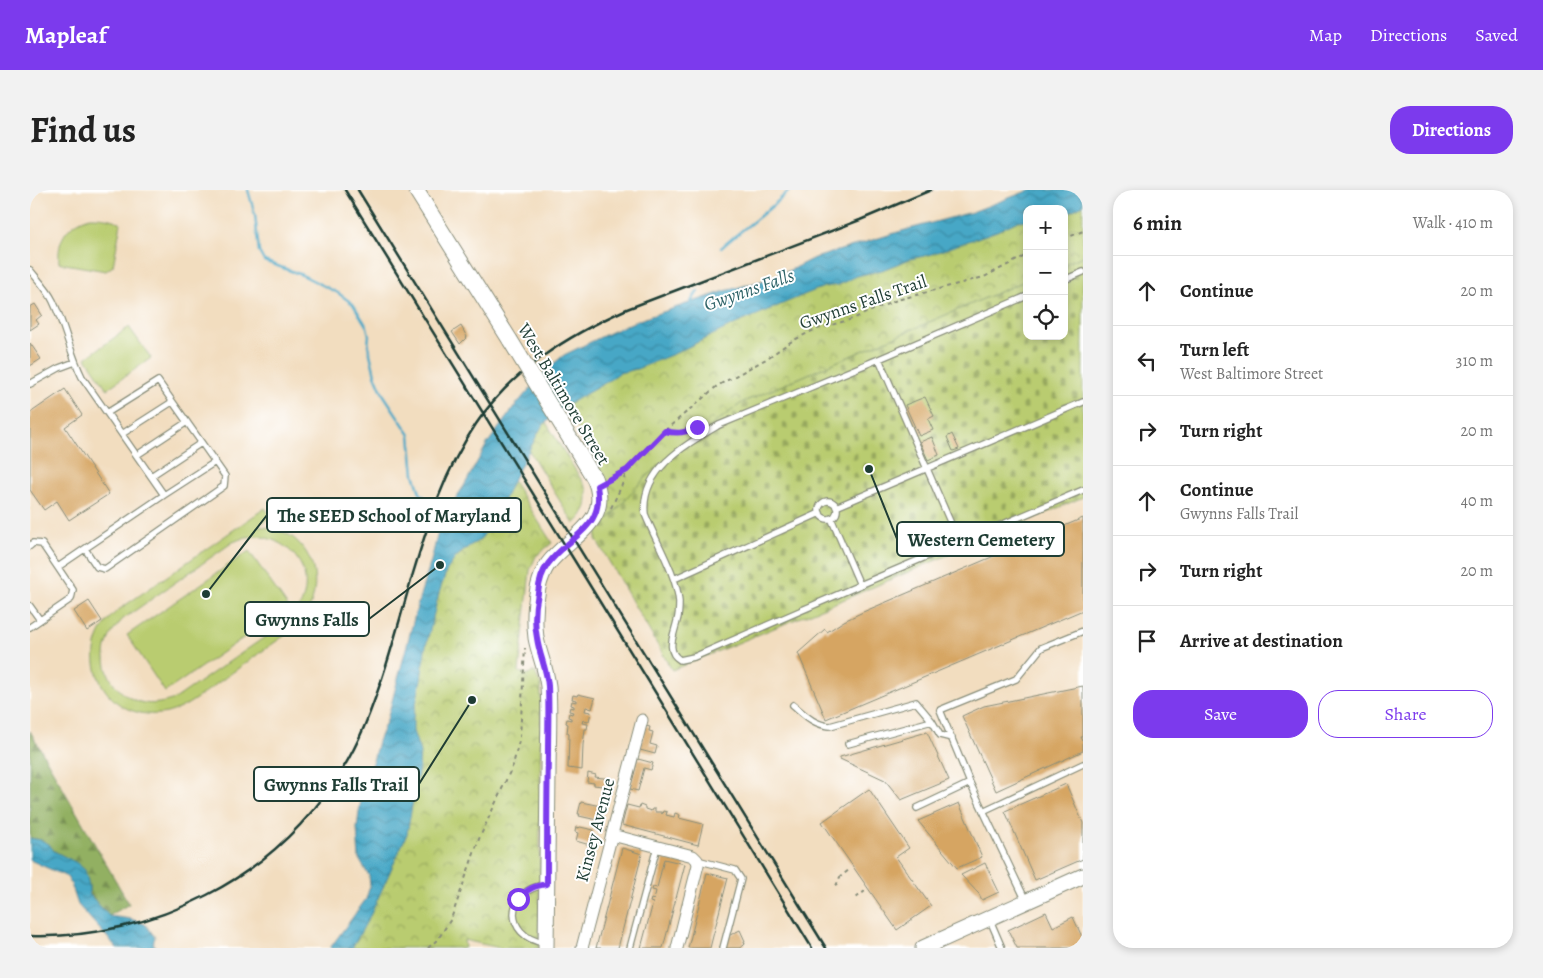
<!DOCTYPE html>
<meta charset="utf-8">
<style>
:root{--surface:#fff;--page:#f2f2f2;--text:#222;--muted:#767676;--line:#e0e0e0;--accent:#7c3aed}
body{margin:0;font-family:Alegreya,serif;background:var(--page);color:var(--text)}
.controls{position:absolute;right:15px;top:15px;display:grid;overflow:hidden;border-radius:10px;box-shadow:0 2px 8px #0003}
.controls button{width:45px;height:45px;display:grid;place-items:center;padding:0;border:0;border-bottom:1px solid var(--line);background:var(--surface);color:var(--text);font:25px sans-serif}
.stop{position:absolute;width:15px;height:15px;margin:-11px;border:4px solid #7c3aed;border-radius:50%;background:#fff}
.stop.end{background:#7c3aed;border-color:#fff;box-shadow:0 1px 5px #0008}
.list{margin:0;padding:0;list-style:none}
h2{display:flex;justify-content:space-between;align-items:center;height:65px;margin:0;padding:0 20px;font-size:21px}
h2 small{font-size:16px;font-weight:400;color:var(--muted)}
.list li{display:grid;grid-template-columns:32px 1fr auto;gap:15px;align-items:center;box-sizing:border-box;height:70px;padding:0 20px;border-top:1px solid var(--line)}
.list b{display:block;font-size:19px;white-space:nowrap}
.list p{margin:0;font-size:16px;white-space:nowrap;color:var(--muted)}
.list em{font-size:16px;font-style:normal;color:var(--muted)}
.actions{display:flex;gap:10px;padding:15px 20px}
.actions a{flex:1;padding:11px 0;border:1px solid var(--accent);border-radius:20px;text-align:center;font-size:18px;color:var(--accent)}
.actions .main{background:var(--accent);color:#fff}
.icon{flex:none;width:28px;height:28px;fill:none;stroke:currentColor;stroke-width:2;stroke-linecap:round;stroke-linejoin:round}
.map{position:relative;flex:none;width:1053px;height:758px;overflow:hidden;border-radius:20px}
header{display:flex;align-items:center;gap:30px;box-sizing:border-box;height:70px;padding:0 25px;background:var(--accent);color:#fff}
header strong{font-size:24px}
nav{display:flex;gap:28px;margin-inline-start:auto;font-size:18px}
.intro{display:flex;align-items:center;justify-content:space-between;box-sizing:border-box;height:120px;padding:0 30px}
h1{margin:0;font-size:35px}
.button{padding:12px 22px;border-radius:20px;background:var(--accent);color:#fff;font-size:18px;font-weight:700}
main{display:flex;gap:30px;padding:0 30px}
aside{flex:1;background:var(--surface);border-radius:20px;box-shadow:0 2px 8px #0003}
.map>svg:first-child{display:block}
</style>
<header>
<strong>Mapleaf</strong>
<nav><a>Map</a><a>Directions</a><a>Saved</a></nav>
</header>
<div class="intro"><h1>Find us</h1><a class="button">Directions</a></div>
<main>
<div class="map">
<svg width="1053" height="758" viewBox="0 0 1053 758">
<defs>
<pattern id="forest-firs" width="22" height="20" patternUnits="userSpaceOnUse" patternTransform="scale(1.25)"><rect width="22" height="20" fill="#92b062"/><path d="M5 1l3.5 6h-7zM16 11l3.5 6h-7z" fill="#779052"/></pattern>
<pattern id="cemetery-stones" width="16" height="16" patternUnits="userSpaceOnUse" patternTransform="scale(1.25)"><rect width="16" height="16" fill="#b9cc70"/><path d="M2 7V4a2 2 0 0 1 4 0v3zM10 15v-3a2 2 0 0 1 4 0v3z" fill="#96a75d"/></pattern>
<pattern id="park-crowns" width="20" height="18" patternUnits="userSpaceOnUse" patternTransform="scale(1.25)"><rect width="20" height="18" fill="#b9cc70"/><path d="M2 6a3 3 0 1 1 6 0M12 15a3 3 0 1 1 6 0" fill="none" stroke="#96a75d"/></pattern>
<pattern id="water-waves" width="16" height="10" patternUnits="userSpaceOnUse" patternTransform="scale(1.25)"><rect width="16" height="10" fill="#46a7c6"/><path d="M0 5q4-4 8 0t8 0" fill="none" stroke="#3a89a2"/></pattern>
</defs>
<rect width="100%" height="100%" fill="#fff"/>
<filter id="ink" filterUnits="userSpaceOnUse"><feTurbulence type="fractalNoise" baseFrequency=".02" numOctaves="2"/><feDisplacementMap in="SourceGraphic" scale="10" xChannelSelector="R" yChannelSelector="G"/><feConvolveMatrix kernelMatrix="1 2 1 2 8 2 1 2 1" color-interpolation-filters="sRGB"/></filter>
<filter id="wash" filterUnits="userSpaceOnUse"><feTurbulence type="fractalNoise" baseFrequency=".0096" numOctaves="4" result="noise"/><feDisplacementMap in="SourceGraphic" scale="20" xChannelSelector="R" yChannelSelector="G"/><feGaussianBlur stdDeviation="1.12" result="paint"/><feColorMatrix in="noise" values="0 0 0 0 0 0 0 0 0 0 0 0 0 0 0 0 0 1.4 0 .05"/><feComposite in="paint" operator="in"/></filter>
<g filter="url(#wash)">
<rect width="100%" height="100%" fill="#f2ddbf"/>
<!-- forest -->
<path fill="url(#forest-firs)" stroke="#58764b" d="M0 541 99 714 79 726 59 704V695L34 667 24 661 18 654 11 650 0 648Z"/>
<!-- cemetery -->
<path fill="url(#cemetery-stones)" stroke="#6c8452" d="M1053 66V307L822 406 642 480 566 349 567 342 614 289 636 269 713 212 997 90V146H1034V74Z"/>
<!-- park -->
<path fill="url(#park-crowns)" stroke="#6c8452" d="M1053 0V66L1034 74V19H997V90L713 212 636 269 614 289 567 342 564 340C568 335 574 329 576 323 581 308 575 293 569 279L570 275 522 196 646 134Z
M506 216 557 299C557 316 557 323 544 334L484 236Z
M473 275 522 353 506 366 500 380 489 482 499 485 502 482H505L511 496 509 758H470L434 750 435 758H311L351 691 371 524 400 401Z"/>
<!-- pitch -->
<path fill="#b9cc70" stroke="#6c8452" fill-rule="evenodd" d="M60 27C72 27 80 28 91 33L83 76 76 81 29 73C27 49 37 34 60 27Z
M99 137 121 168 77 199 56 168Z
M235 318 241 326 228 336C243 338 257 341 268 352 292 376 289 413 267 437 242 454 217 472 192 490 175 502 157 518 137 523 121 526 106 524 92 516 79 508 69 494 66 479 61 457 70 436 87 421ZM227 346C271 352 291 395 261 429L145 509C135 512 125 515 114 513 87 508 67 478 78 451 81 443 87 436 93 429L203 352 216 347Z
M219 361 258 417 135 502 97 445Z"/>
<!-- water -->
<path fill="url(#water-waves)" stroke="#32727d" d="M1000 0H1053V15L1034 25V19H997V30L988 31 967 41 899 65 880 69 852 80 827 86 808 95 794 97 776 104 701 136 646 163 607 179 589 183 575 193 538 214 512 236 480 296 466 328 450 350 441 355 426 367 417 380 409 403 395 460 391 490 383 528V541L390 562 389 577 377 644 341 724 322 758H300L336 709 340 696 339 686 329 669 327 638 329 622 332 604 339 587 348 551 357 530 391 402 401 371 411 330 434 296 457 254 485 216 516 180 534 165 581 142 606 131 695 101 731 91 754 83 782 69 868 42 942 22Z
M0 648 11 650 19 654 24 661 47 673 55 680 59 695V704L79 726 101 729 115 734 125 747 123 753 126 758H87L48 715 41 694 37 687 0 670Z"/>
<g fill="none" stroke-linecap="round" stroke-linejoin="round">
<!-- stream -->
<path stroke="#46a7c6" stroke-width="2.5" d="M218 0 225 25 229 62 234 71 272 85 308 103 323 114 337 137 339 145 338 155 345 185 353 204 380 245 384 284 390 303 395 308
M691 58C713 38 739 21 760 0
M661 112 668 101
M412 318 420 321"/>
</g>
<g id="blocks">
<!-- building -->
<path fill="#d6a562" d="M5 114 12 125 6 130 9 134 0 140V117Z
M431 136 437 147 430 154 422 142Z
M0 153 11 169 0 176Z
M35 199 52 225 35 237 79 304 39 330 27 311 14 320 0 300V223Z
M895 207 904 226 898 229 903 240 889 246 875 215Z
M922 244 929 259 923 261 917 247Z
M902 247 909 265 898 270 890 252Z
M1053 328V420L796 529 768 463 795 439 797 442 814 431 833 422Z
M59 411 72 431 57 441 44 421Z
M1053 496V547H1051L1053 551V561L966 601 932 526 954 516Z
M548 504 565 508 562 519 556 517 555 521 561 522 559 531 553 530 552 533 558 534 557 539H555L553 555 552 580 538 578 539 544 537 543 538 534 536 533 537 529 541 530V528L538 527 539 523 542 524 543 522 539 521 540 517 544 518V516L541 515 542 511 546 512V510L542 509 543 505 547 506Z
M616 536 620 537 619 541 623 542 620 554 627 556 625 564 610 560Z
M897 542 919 590 871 610 855 590 810 569V567Z
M608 569 623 573 621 580 614 578 608 601 600 599Z
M558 583 566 585 565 587 582 589 580 597 564 595V593L557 592Z
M1036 594 1053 633V669L1005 690 975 621Z
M839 599 879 658 866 667 901 716 867 740 792 632Z
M551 612 571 616 567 630 549 626 550 624H548Z
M929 613 952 667 927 678 888 631Z
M597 615 609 618 610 615 615 617V619L621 621 622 619H625V622H631L632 624 633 621 637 622 636 625 644 627 645 623 650 625 649 628 673 634 668 655 592 635Z
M546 637 549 638 550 637 564 640 560 655 546 651 548 643 545 642Z
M592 658 612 664 599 715 588 758H566Z
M634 669 655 674 633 758H611L623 713 620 712 621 709 624 710 626 701 622 700 623 697 627 698Z
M955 673 969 702 952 710 949 704 931 685Z
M677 683 698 688 683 746 680 758H658Z
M1016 722 1023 737 1043 727 1053 749V758H987L978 740Z
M710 740 715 751H714L715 754 713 756 709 758H694L698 743 700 745Z"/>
</g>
</g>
<g filter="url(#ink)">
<use href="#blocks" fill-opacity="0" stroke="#888d7a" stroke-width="1"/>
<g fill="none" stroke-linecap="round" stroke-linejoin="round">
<defs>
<path id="lane" d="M0 80C8 90 18 100 23 111 35 136 40 163 52 187L134 305 28 377
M1034 90 1053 82
M849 169 929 352
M0 194 29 178 45 172
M92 244 142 212
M107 265 157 232
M121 286 171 253
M134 305 185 272
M789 320a9 9 0 1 1 18 0a9 9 0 1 1-18 0Z
M806 317 1053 212
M801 328 830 395 1053 300
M0 356 3 353 12 354 43 400 41 409 0 437
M55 359 67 377 75 379 194 296 195 286 128 191 77 223
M644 389 790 323
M830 395 664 467 650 470C635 461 644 445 647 431 649 425 649 419 649 412 647 385 625 350 615 324 610 280 655 255 689 235L849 169 997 106
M0 416 10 430
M763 515C775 525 784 535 800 536L886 512 902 531
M818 554 902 531 910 545 922 548
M887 618 940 593
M953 621 1053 574
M667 670 705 680 711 689 693 758
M996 711 940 593 910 520 986 489 1011 458 1053 441
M960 730 972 758
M514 753C473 746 475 700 515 695
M600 758 627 657"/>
<path id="street" d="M582 645 663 666 667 670 668 675 647 758
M552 758 612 530"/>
<path id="secondary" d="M386 0 480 150
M516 758C517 700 517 641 518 583 518 554 520 524 518 496 516 479 509 464 506 448 504 432 505 414 508 398 510 390 513 381 518 374 539 346 584 332 564 288
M893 758 1053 686"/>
</defs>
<!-- lane casing -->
<use href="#lane" stroke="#888d7a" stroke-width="8"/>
<!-- street casing -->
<use href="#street" stroke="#888d7a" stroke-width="13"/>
<!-- secondary casing -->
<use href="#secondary" stroke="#888d7a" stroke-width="17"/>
<!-- path -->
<path stroke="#888d7a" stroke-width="2" stroke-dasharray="4 4" stroke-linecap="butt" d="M1034 49 1053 41
M635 241 646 243 671 237
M577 290 597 280
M581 318 592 295 597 280 632 243 687 196 736 169 762 151 784 140 822 129 867 110 954 87 997 65
M806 696 810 687 820 679
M826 708 835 701
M398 758 408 749 421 729 449 649 483 575 490 547 495 458"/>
<!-- lane -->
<use href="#lane" stroke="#fff" stroke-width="5.5"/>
<!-- street -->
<use href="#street" stroke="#fff" stroke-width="11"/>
<!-- secondary -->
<use href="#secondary" stroke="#fff" stroke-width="15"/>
<!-- rail -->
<path stroke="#1f3d34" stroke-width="2.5" d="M315 0 554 386 782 758
M328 0 796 758
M0 746C61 748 123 733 177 705 246 670 304 609 334 537 354 489 367 439 381 390 398 334 413 283 446 234 482 180 539 145 597 119L830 30 901 0"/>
<defs>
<path id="secondary-bridge" d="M480 150 564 288"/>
</defs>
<!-- secondary-bridge casing -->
<use href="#secondary-bridge" stroke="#888d7a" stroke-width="17" stroke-linecap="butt"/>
<!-- secondary-bridge -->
<use href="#secondary-bridge" stroke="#fff" stroke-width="15"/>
</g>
</g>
<g fill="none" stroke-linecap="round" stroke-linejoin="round" filter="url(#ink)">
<!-- route -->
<path stroke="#7c3aed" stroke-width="6" d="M488 709C498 699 503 696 517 694 517 651 517 608 518 565 518 542 519 519 518 496 517 480 509 464 507 448 504 433 505 417 508 403 509 393 512 382 518 374 539 345 575 339 567 296L597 280 635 241C647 244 656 243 667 237"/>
</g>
<g text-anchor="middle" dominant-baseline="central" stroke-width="4" stroke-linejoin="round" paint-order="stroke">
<!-- street labels -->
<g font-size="18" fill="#1f3d34" stroke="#fff">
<text transform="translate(833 112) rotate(-19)">Gwynns Falls Trail</text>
<text transform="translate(534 204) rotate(59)">West Baltimore Street</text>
<text transform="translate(565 640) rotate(-75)">Kinsey Avenue</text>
</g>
<!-- water labels -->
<g font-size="19" font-style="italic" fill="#2d6267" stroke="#fff">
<text transform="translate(719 100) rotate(-19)">Gwynns Falls</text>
</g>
</g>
<!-- callouts -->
<path fill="none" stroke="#1f3d34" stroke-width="2" d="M176 404L237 325M839 279L867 349M410 375L339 429M442 510L389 594"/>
<g fill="#1f3d34" stroke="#fff" stroke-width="2">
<circle cx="176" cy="404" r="5"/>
<circle cx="839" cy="279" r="5"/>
<circle cx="410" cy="375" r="5"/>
<circle cx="442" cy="510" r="5"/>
</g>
<g fill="#fff" stroke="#1f3d34" stroke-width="2">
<rect x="237" y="308" width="254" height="34" rx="5"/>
<rect x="867" y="332" width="167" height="34" rx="5"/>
<rect x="215" y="412" width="124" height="34" rx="5"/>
<rect x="224" y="577" width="165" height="34" rx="5"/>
</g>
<g font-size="19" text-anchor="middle" font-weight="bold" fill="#1f3d34">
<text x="364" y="332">The SEED School of Maryland</text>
<text x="951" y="356">Western Cemetery</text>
<text x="277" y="436">Gwynns Falls</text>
<text x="306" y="601">Gwynns Falls Trail</text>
</g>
</svg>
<div class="controls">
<button>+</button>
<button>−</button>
<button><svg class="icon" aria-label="locate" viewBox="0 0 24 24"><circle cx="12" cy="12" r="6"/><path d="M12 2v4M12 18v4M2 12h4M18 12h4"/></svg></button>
</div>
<div class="stop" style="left:488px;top:709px"></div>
<div class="stop end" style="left:667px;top:237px"></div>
</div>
<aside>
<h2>6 min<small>Walk · 410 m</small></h2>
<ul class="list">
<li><svg class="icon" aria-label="ahead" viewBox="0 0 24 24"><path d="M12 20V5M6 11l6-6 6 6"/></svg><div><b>Continue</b></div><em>20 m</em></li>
<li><svg class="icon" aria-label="left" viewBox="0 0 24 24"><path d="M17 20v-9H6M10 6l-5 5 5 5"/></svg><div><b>Turn left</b><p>West Baltimore Street</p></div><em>310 m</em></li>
<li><svg class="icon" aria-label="right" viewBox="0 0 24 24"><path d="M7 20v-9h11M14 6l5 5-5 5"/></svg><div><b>Turn right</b></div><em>20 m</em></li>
<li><svg class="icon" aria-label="ahead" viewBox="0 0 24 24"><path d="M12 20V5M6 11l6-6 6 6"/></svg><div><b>Continue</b><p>Gwynns Falls Trail</p></div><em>40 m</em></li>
<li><svg class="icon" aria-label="right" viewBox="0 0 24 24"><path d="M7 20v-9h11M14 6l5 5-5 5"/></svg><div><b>Turn right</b></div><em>20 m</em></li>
<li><svg class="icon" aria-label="arrive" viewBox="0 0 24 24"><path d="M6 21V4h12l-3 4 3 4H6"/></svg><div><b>Arrive at destination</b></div></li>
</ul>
<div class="actions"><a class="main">Save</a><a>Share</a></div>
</aside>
</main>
